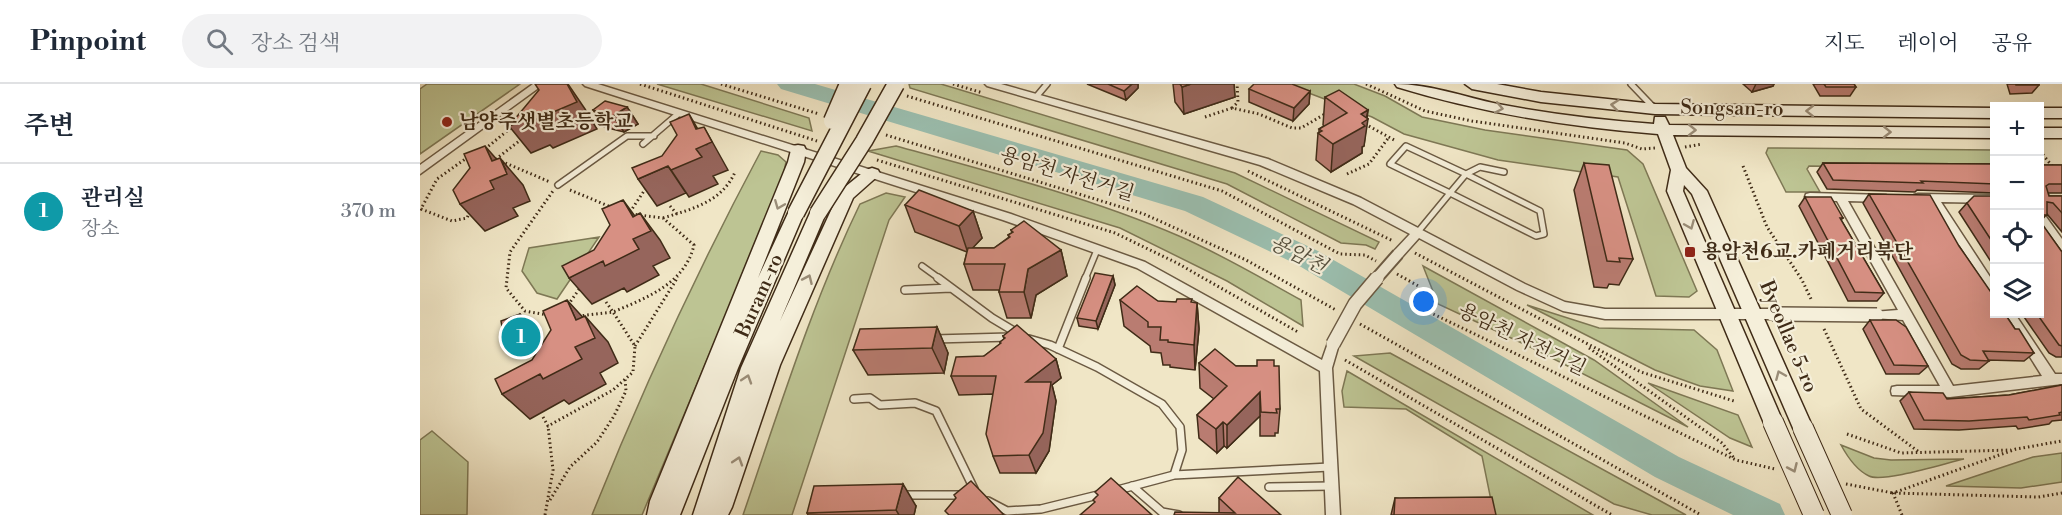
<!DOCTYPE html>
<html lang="ko">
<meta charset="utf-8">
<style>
:root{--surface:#fff;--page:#f2f2f3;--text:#1f2937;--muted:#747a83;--line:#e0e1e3;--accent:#0f766e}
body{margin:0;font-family:"Libre Bodoni","Noto Serif KR",serif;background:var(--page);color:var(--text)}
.controls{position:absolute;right:18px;top:18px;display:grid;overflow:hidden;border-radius:0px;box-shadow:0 6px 24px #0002}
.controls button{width:54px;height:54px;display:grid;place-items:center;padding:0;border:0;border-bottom:2px solid var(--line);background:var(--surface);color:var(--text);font:30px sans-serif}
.you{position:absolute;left:1004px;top:218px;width:21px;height:21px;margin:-15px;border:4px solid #fff;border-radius:50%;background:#1a73e8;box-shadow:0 0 0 9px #1a73e833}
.badge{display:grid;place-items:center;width:39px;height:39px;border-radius:50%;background:var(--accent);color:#fff;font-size:20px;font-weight:700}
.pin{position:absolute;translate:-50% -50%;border:3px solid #fff;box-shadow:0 2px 6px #0006}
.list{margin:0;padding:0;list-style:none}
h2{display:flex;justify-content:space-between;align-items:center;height:78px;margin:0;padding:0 24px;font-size:26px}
h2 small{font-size:20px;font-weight:400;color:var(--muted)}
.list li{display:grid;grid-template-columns:39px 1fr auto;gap:18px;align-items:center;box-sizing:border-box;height:96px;padding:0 24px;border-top:2px solid var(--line)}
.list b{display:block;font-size:22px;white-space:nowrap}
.list p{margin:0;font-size:20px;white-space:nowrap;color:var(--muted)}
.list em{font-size:20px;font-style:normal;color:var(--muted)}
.icon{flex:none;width:33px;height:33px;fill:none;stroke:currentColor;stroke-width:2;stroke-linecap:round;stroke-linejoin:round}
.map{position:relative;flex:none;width:1642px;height:431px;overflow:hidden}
header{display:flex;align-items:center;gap:36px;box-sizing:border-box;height:84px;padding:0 30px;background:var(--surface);border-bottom:2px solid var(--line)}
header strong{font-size:28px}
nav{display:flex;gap:33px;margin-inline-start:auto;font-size:21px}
.search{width:420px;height:54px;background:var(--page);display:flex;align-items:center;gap:15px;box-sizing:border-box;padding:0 21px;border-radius:33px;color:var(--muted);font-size:22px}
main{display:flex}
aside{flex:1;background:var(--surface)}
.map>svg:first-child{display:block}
</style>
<header>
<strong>Pinpoint</strong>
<div class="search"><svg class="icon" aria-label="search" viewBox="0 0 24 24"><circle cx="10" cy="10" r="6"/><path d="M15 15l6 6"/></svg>장소 검색</div>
<nav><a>지도</a><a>레이어</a><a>공유</a></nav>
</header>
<main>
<aside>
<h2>주변<small></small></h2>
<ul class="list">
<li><span class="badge" style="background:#0f9aa8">1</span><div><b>관리실</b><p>장소</p></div><em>370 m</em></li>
</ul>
</aside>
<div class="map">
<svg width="1642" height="431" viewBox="0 0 1642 431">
<rect width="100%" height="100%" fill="#f0e6c6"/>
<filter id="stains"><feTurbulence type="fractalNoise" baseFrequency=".00333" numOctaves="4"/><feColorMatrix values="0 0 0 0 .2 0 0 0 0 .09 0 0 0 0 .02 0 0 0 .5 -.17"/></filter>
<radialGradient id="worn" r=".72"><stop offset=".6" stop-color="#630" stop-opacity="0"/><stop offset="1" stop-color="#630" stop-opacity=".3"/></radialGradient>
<!-- green -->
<path fill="#bdc493" stroke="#7e7855" stroke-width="1.5" d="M7 0H100L0 70V5Z
M237 0H281L389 34 392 47Z
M489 0H521L815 89 959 158 955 165 946 161 921 159 807 100 490 4Z
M865 0H934L965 12 1002 33 1065 46 1207 66 1223 80 1277 207 1269 213 1236 212 1198 93 1078 76 984 50 952 33Z
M476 62C571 88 668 113 759 152 801 170 841 194 881 216L883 242 807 197 700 144 448 67Z
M1348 64 1574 66V84L1389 82 1387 85 1400 108H1366L1346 69Z
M341 67 358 71 366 78 362 97 222 431H172C222 306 278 185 341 67Z
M466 109 485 113 469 136 372 431H323C359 326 392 219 440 120Z
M179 153 137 215 117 209 102 187 109 164Z
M1003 182 1174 276 1268 343 1104 260 1018 220Z
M1107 221 1179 244 1274 246 1297 266 1313 307 1280 302 1235 286Z
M970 269 1255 425 1266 431H1232L1194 420 934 272Z
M927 287 1173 431H1074L1062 372 986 325 924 323 922 307Z
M1228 299 1318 331 1332 363 1310 354Z
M12 347 48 378 47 431H0V356Z
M1421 361 1454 374 1471 376 1544 375C1526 379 1463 399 1449 392 1436 386 1427 372 1421 361Z
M1642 369V398L1601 404 1526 402 1613 373Z"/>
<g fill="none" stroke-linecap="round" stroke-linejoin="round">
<!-- river -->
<path fill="#9bc0b1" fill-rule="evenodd" d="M357 0H395L783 113 896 166 1259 373 1360 420 1365 431H1313L1235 393 876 180 765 127 361 5Z"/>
<defs>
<path id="lane-far1" d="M1211 0 1235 25
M616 13 627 0
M223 60 258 30
M1046 90 1060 83 1084 88
M138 101 207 52H234
M1030 109 1116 152 1124 150 1120 127 1046 90
M1030 109 970 80 986 62 1046 90
M1030 109 1046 90
M997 149 1030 109
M502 182 520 195
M665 195 677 166"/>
<path id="lane" d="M518 194 572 234 597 249
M485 206 531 204
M514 255 590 253
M609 255 630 261 677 283 742 320 760 343 762 366 754 391
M638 265 666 194
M434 315 450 314 460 321 495 319 516 327 554 405
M712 402 742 428 759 431
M849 403 911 402
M694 407 754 391 910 383
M483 411H542
M568 417 587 427 621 425 682 410"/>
<path id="street" d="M113 0H124L0 90V81Z
M163 0H178L591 130 725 178 902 276 909 256H917L919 260 912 284 920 431H906L900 287 717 184 583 136 165 2Z
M565 0H581L848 75 941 114 1105 200 1145 218 1185 225H1352L1356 227 1358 230 1356 233 1352 235H1185L1143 227 1097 206 999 154 982 173H974L972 170 974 167 990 150 933 120 840 81 567 2Z
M1390 109 1466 111 1467 114 1466 117 1462 118 1428 117 1533 302 1622 292 1583 230H1595L1635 290H1642V300L1530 313 1472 311 1471 307 1472 303 1477 302H1520L1483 236 1453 234 1451 231 1453 228 1478 226 1417 117 1386 116 1385 113 1386 110Z
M1498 110 1574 111V119L1521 118 1574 199V212L1570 211 1510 118 1494 117 1493 114 1494 111Z
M1620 129 1624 130 1642 155V167L1638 166 1620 141Z"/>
<path id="secondary" d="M975 0C1010 0 1044 13 1078 20 1130 30 1182 36 1234 40L1235 33H1245L1249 41 1574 44V54L1253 51 1266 84 1287 107 1393 344 1390 350 1383 353 1376 350 1373 344 1272 110 1264 101 1263 107 1363 338 1360 344 1353 347 1346 344 1247 107 1251 86 1238 50C1149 43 1062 29 977 3Z
M1045 0H1077L1121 8 1235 20 1574 24V34L1235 30 1121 18 1052 5Z
M1620 24H1642V34H1620Z
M1620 44H1642V54H1620Z
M378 61 384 62 386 66 384 78 338 194 370 125H382L384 129 318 284 260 431H227L230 417 368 78 372 62Z
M452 84 458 86 460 90 433 114 360 281 312 423 308 431H273L321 284 390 129 392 125H404L406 129 360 237 420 107 446 86Z"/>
</defs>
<!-- lane-far1 casing -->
<use href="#lane-far1" stroke="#6b5a43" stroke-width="8"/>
<!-- lane casing -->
<use href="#lane" stroke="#6b5a43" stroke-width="10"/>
<!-- street casing -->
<use href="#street" stroke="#6b5a43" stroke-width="3"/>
<!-- secondary casing -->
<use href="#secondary" stroke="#3f2b17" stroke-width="3"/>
<!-- path -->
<path stroke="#3f2b17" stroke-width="3" stroke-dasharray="1.5 3" stroke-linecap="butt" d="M220 0 397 57
M301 0 399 30
M533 0 563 9
M946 0 1005 27 1052 37 1205 59 1222 65 1235 64
M487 12 802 107 920 170 945 171 956 177
M812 24 818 18 817 0
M785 33 812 24 839 30 872 44H881L905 30
M945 40 976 57
M466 51 724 130 826 176 916 226
M1265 63 1282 60
M65 65 92 43
M1620 67 1632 82
M72 72 76 75 103 54
M48 73 17 95 1 125 32 137 47 134 50 127
M457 76 695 149 757 179 878 248
M75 78 76 75 130 98
M1323 82 1347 143 1382 196 1392 217
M828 87 973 157
M927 90 949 80 969 53
M150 106 191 123
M250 122 257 130
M210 128 226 104
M243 134C272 125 302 118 315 88
M995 169 1221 288 1314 317
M977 190 1000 203 1007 227 1316 376 1355 385
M186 218 193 228C226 214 265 200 274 161L243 134 211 130
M148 221 160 204
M128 231 105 227 86 204 90 168 133 107
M940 240 1281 431
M1404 245 1441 325 1499 368
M215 262 258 193
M1169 264 1302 359 1314 374
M925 276 1192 431
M123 333 128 342 193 306 213 288 215 262 193 228 159 232
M1427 350 1481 369 1591 366
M1426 400 1473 409 1618 413 1642 409
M130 416 150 383 177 358 194 332 206 307 205 295
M125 431 133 386 128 342
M1482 431 1473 409 1596 365 1642 357"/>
<!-- lane-far1 -->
<use href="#lane-far1" stroke="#f5efda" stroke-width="5"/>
<!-- lane -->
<use href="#lane" stroke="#f5efda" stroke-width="7"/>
<!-- street -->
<use href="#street" fill="#f5efda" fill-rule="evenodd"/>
<!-- secondary -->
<use href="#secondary" fill="#f5efda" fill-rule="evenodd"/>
<defs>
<path id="street-bridge-far1" d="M956 195 978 170"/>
<path id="street-bridge" d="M1352 230 1457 231
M913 260 935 220 957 194"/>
<path id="secondary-bridge-far1" d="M412 37 428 0
M376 129 443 0
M398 129 444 57 476 0"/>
<path id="secondary-bridge" d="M1353 338 1394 431
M1383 344 1422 431"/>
</defs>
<!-- street-bridge-far1 casing -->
<use href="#street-bridge-far1" stroke="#6b5a43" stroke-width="14" stroke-linecap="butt"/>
<!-- street-bridge casing -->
<use href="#street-bridge" stroke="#6b5a43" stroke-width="16" stroke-linecap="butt"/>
<!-- secondary-bridge-far1 casing -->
<use href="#secondary-bridge-far1" stroke="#3f2b17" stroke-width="19" stroke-linecap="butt"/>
<!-- secondary-bridge casing -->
<use href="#secondary-bridge" stroke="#3f2b17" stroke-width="22" stroke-linecap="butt"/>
<!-- street-bridge-far1 -->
<use href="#street-bridge-far1" stroke="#f5efda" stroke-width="10"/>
<!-- street-bridge -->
<use href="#street-bridge" stroke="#f5efda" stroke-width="13"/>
<!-- secondary-bridge-far1 -->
<use href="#secondary-bridge-far1" stroke="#f5efda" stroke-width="16"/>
<!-- secondary-bridge -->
<use href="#secondary-bridge" stroke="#f5efda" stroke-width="20"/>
</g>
<!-- wall -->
<path fill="#b97c71" stroke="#3f2b17" stroke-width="1.5" d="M667 0H718V4L706 16Z
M753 0H814L815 13 764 30 755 18Z
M1323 0H1354L1353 2 1332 8Z
M1393 0H1434L1436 3 1430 12H1400Z
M1587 0H1619V1L1612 9 1590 10Z
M829 5 890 7 889 20 873 37 829 18Z
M905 13 948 26 944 62 942 63V69L911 88 896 76 898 49 899 48V45L904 42 903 41Z
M207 23 218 40 204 48 184 43 173 26Z
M1164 79 1213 175 1199 201 1189 200 1187 204 1174 203 1154 106Z
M1403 79 1575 80V109L1497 106 1495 108 1407 105 1397 88Z
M1620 81H1642V109H1628L1629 112H1642V148L1627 130 1620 138 1642 168V273H1636L1629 269 1602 230H1620Z
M1449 110 1539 162 1595 245 1614 269 1604 277 1568 276 1569 277 1559 285H1541L1532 280 1443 119Z
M1575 112V184L1539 128 1547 119Z
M1385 113 1423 134 1421 136 1464 209 1457 217H1428L1379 122Z
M485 121 553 127 562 154 552 164H574L589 153 588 151 592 149 591 146 641 166 647 192 616 211 611 234H587L579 208V206H553L544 180 547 168 495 148Z
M693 192 695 201 678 245 659 242 657 234Z
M700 216 777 219 779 245 775 286 750 283V281H743L741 269 731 268 730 262 704 242Z
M1450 236 1508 282 1499 290H1466L1443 245Z
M517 243 528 269 524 289 448 291 433 266Z
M583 252 636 275 641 294 632 301 636 317 629 367 616 389H580L573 372V310L539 311 531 292 564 272 580 260V258L584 255Z
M779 279 816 282H854L860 325 858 349H855V352H840V332L807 364 804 362 797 369 779 354 777 331 794 315 780 304Z
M1642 301V336L1632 337 1629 340 1598 345 1596 342 1539 346 1494 345 1480 317 1489 308 1527 315 1589 311Z
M799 414 861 431 799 429Z
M975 414 1076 431H971Z
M496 422 494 431H388L387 429Z"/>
<!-- shaded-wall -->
<path fill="#96655c" stroke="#3f2b17" stroke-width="1.5" d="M148 0 165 25 177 45 133 64 130 61 111 69 89 42Z
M712 0H718V4L706 16 704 7Z
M771 0H814L815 13 764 30 762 3Z
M1336 0H1354L1353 2 1332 8Z
M890 7 889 20 873 37 874 24Z
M207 23 218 40 204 48 193 32Z
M948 26 946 36 948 35 944 62 942 63V69L911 88 913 60 941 30Z
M269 30 287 61 284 43 308 86 293 92 298 100 269 113 251 86 276 65V45Z
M65 62 86 86 80 74 103 101 110 117 93 124 98 132 65 147 40 120 70 97 72 77Z
M248 82 266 109 237 122 218 95Z
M203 116 223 143 220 129 240 156 250 174 233 182 239 191 207 208 204 204 172 220 149 194 213 155V133Z
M553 127 562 154 548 169 539 142Z
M641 166 647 192 616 211 611 234 604 208 608 185Z
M693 192 695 201 678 245 676 237Z
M147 216 169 240 165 232 188 258 198 279 180 289 186 300 149 320 144 316 110 335 82 310 155 263 156 236Z
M777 219 779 245 775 286 774 261Z
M100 230 109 239 113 260 94 267 85 259Z
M517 243 528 269 524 289 512 264Z
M636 275 641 294 632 301 636 317 629 367 616 389 609 371 606 298Z
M840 308V332L807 364V341Z
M803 338 804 362 797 369 796 345Z
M483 400 496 422 494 431H479L476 426Z"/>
<!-- building -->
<path fill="#d79083" stroke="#3f2b17" stroke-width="1.5" d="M115 0H147L157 18 112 37 110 34 89 42 119 6Z
M688 0H712L704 7Z
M760 0H771L762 3Z
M834 0H872L890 7 874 24 829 5Z
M1404 0H1434L1436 3H1406Z
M1596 0H1619V1H1596Z
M919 6 948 26 941 30 948 35 942 39 945 42 913 60 898 49 902 47 899 45 927 29 905 13Z
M185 17 207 23 193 32 173 26Z
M269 30 276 45 284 43 292 58 276 65 282 73 251 86 248 82 218 95 212 84 242 72 257 51 250 38Z
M65 62 72 77 80 74 87 90 70 97 74 105 40 120 33 106 50 84 44 70Z
M1164 79 1189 81 1213 175 1199 174 1200 178 1187 177Z
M1403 79 1575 80V100L1501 97 1503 99 1413 96Z
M1620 81H1642V100H1629L1626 102 1629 112H1642V129L1633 119 1627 118V131H1620Z
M499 106 553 127 539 142 485 121Z
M1449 110 1510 111 1539 162 1575 214V230H1585L1595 245H1599L1614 269 1563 267 1569 277 1550 276 1541 271Z
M1554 112H1575V162L1547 119Z
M1385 113H1411L1423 134H1420L1464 209 1435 208Z
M203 116 213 133 220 129 231 147 213 155 219 165 185 182 183 177 149 194 142 182 174 166 190 141 182 125Z
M604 137 641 166 608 185 604 208H579L585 180H544L548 164H574L590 153 588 151 593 148 591 146Z
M1620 137 1642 168V262L1639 261 1617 230H1620Z
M675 189 693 192 676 237 657 234Z
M717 202 738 217 756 218 757 215H772L771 218 777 219 774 261 748 258V256H740L741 243H728V238L700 216Z
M147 216 156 236 165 232 175 254 155 263 162 275 123 295 120 290 82 310 75 295 112 276 131 246 123 227Z
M100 230 104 251 85 259 81 237Z
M1450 236H1476L1486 243 1508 282 1474 281Z
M597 241 636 275 606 298H631L623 349 609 371 573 372 566 350 576 292H531L536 273 564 272 581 259 580 258 585 254 583 252Z
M517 243 512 264 433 266 440 245Z
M795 265 816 282H837V276H854V282H859L860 325H856L857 329 841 328 840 308 807 341 803 338 796 345 777 331 807 302 779 279Z
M1642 301V328L1639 329 1640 331 1609 336 1607 333 1549 337 1504 336 1489 308 1523 309 1527 315 1589 311Z
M818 393 861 431H754L755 428 815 429 799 414Z
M691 394 732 431H660L675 418 673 416 678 411 675 408Z
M551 397 584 431H529L525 427 536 414 534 411Z
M483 400 476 426 387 429 394 402Z
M1072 413 1076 431H974L975 414Z"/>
<!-- one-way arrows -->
<defs><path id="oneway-chevron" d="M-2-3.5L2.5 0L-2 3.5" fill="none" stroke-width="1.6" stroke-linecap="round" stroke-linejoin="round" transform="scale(1.5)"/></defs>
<g stroke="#9a8d78">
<use href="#oneway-chevron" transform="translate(1195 21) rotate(-174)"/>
<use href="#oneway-chevron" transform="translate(1079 24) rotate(11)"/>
<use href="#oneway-chevron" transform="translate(1390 27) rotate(-179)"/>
<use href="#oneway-chevron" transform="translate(1272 46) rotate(1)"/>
<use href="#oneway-chevron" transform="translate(1467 48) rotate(1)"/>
<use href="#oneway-chevron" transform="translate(359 121) rotate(112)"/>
<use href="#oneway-chevron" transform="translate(1270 141) rotate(67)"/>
<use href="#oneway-chevron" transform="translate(388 195) rotate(-66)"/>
<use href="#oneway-chevron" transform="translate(1360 291) rotate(-113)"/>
<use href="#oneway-chevron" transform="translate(327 295) rotate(-72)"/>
<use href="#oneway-chevron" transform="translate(318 377) rotate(-72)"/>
<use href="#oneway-chevron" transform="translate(1373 384) rotate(66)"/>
</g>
<!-- markers -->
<g fill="#8f2418" stroke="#f5efda" stroke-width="2">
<circle cx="27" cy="38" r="6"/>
<rect x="1264" y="162" width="12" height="12" rx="3"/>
</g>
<g text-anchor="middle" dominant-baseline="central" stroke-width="4.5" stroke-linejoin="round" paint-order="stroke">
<!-- street labels -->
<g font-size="20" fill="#3f2b17" stroke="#f5efda">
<text transform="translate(1312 25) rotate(1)">Songsan-ro</text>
<text transform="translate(647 91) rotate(17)">용암천 자전거길</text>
<text transform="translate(340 212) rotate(-66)">Buram-ro</text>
<text transform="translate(1368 253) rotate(67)">Byeollae 5-ro</text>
<text transform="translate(1102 256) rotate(26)">용암천 자전거길</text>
</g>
<!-- poi labels -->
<g font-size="20" font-weight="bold" fill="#3f2b17" stroke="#f5efda" text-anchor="start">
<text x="39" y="38">남양주샛별초등학교</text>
<text x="1282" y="168">용암천6교.카페거리북단</text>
</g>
<!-- water labels -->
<g font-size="21" font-style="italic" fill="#56503e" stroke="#f5efda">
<text transform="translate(878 171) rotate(27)">용암천</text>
</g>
</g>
<rect width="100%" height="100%" filter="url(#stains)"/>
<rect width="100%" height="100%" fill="url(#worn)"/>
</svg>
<div class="controls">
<button>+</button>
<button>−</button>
<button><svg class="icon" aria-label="locate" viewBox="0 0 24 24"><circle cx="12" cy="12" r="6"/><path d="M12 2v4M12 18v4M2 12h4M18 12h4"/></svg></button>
<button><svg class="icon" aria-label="layers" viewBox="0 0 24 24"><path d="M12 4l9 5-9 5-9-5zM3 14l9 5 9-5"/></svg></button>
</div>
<div class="you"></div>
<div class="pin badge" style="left:101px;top:253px;background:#0f9aa8">1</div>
</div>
</main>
